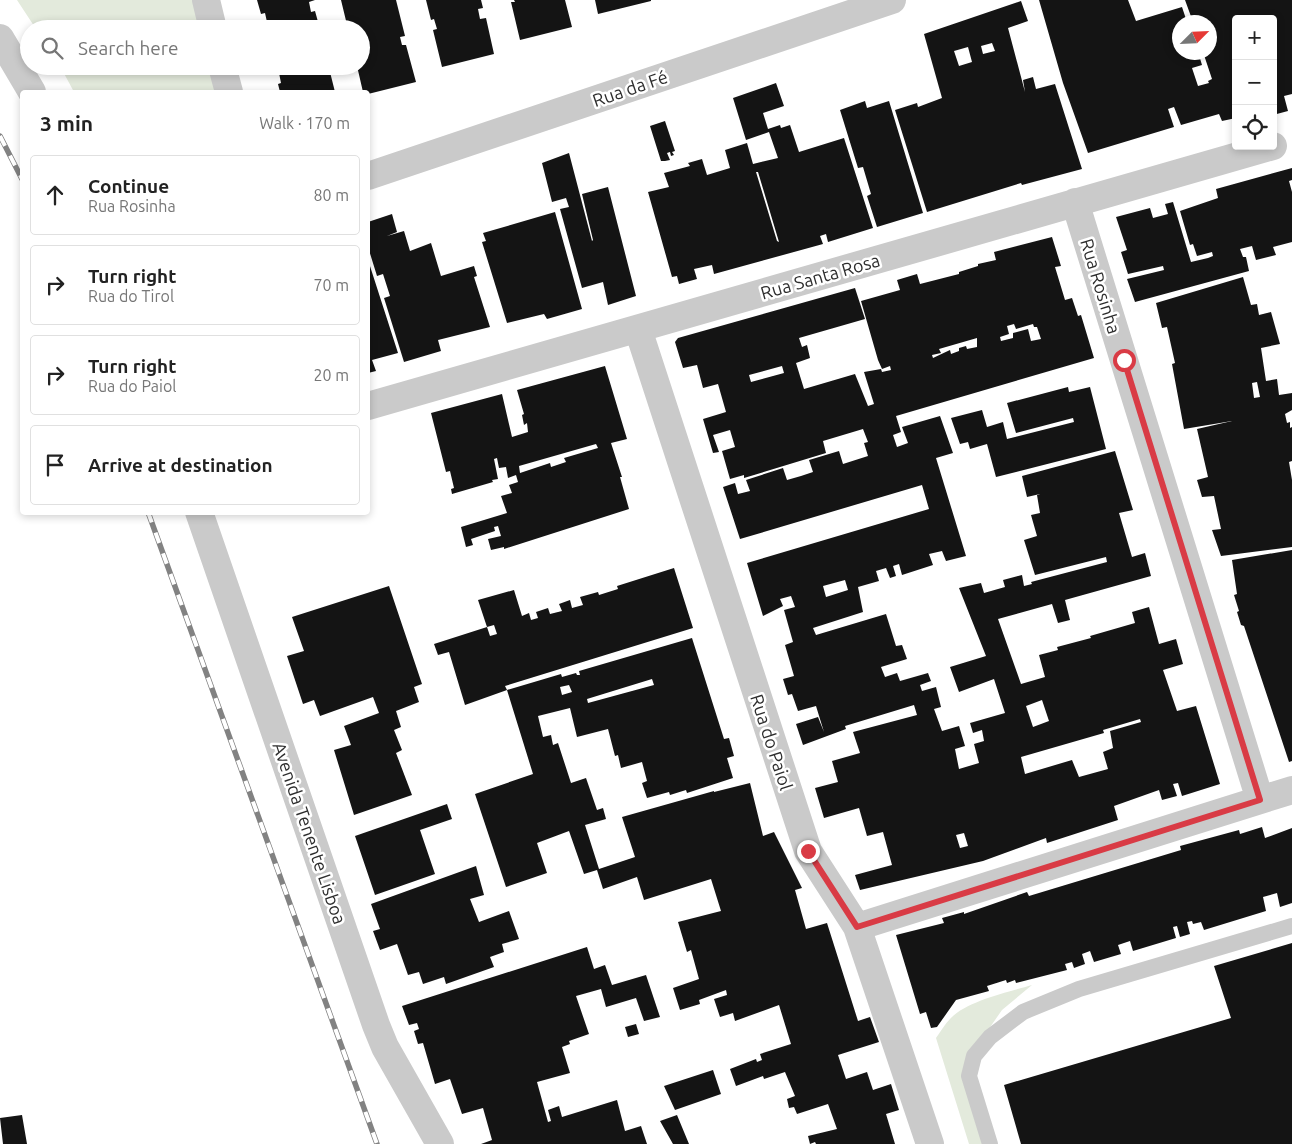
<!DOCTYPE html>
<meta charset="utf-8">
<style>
:root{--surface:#fff;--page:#f2f2f2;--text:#222;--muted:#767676;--line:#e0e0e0}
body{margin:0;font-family:Ubuntu,sans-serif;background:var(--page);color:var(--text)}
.controls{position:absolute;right:15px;top:15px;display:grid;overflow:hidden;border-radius:5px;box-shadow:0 2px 8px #0003}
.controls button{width:45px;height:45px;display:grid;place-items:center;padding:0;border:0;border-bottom:1px solid var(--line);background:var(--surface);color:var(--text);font:25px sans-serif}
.compass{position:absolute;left:1172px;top:15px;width:45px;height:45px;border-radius:50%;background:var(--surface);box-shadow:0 2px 8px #0003;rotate:66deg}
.stop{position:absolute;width:15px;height:15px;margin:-11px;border:4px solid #d93b45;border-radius:50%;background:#fff}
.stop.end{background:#d93b45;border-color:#fff;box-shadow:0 1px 5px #0008}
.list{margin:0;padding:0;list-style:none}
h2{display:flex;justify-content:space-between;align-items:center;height:65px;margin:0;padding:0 20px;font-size:21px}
h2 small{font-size:16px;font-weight:400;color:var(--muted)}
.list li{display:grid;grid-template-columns:32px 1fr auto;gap:15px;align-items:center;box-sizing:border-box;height:80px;margin:0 10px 10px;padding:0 10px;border:1px solid var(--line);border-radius:5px}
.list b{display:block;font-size:19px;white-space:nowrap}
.list p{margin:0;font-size:16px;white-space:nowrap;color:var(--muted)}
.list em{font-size:16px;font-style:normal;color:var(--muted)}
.icon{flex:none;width:28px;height:28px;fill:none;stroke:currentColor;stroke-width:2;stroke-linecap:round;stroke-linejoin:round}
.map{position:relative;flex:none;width:1292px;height:1144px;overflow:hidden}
.search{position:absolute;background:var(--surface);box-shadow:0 2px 8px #0003;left:20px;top:20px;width:350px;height:55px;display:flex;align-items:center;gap:12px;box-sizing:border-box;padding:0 18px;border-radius:28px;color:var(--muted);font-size:19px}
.panel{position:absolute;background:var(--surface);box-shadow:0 2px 8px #0003;left:20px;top:90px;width:350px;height:425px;border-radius:5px}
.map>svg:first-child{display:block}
</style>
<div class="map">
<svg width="1292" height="1144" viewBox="0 0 1292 1144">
<rect width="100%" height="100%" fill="#fff"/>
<!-- green -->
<path fill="#e3eadc" d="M17 0H193L200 29H36Z
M60 66H209L215 92H74Z
M1032 985 1002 1010 986 1033 969 1076 990 1144H969L936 1038C941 1031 945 1024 950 1019 966 1001 1009 992 1032 985Z"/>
<!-- building -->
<path fill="#141414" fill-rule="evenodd" d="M257 0H315L309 2 311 12 315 11 320 29H264L263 23 267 22 265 13 261 14Z
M341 0H396L405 36 400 37 402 45H406L416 82 368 94 363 92 357 66H361V29H348Z
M426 0H481L483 8 478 9 480 19 486 18 494 54 442 67 433 30 437 29 434 19 431 20Z
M514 0H565L572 27 520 40 511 2H515Z
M595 0H651V1L598 14Z
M1039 0H1128L1136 21 1182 7 1187 22H1180V52H1198L1202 65 1192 68 1198 86 1209 83 1208 81 1212 79 1203 52H1210V22H1193L1185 0H1292V94L1284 96 1288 111 1273 115V19H1236V118L1222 121 1219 114 1181 125 1174 107 1168 109 1174 127 1088 153 1063 83Z
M1021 1 1028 21 1008 28 1025 92 1023 80 1033 77 1036 89 1055 84 1082 169 1022 185 1021 183 927 212 895 110 917 103 918 107 942 98 924 34ZM992 43 995 51 983 54 981 46ZM968 47 972 62 959 66 954 51Z
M274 66H323L325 73 330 72 335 92H280L278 84 281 83 279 73 276 74Z
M776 83 784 106 763 113 768 129 780 125 781 128 790 125 799 152 844 138 873 228 828 242 826 234 820 236 823 244 714 274 712 265 694 269 697 279 679 284 677 276 672 277 648 192 669 187 664 173 690 166 688 163 702 159 707 175 730 168 725 150 747 143 753 164 778 158 769 132 746 140 733 98ZM756 172H758L779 242 777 241Z
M865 101 867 108 889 101 923 213 877 227 867 196 871 194 863 167 858 168 840 110Z
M665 121 675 151 672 152 674 155 671 156 670 152 667 153 670 160 665 161H661L650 126Z
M569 153 592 241 593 240 582 194 608 187 636 296 608 305 603 282 582 288 560 209 569 207 566 198 552 202 542 163Z
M1292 168V180L1289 181 1292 192V242L1273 247 1276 255 1256 260 1252 246 1240 249 1243 257H1246L1249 271 1135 302 1127 279 1164 270 1163 266 1128 274 1121 252 1127 250 1116 217 1150 208 1153 218 1168 214 1165 204 1173 202 1191 262 1208 258 1213 256 1212 252 1197 256 1193 244 1190 245 1180 211 1218 198 1216 189Z
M555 212 582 309 547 319 544 314 507 323 482 242 486 241 483 233Z
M392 214 397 232 387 236 404 231 410 251 431 243 441 276 474 266 477 276 474 277 490 327 438 340 441 351 404 362 384 298 390 296 383 274 377 276 368 247V222Z
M1052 237 1061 266 1055 267 1065 300 1072 298 1078 316 1081 315 1094 358 896 416 901 432 893 435 897 447 908 443 902 427 940 416 953 453 936 458 966 556 946 561 942 551 929 554 933 565 902 575 899 564 893 566 896 576 890 578 886 568 876 571 879 581 858 587 863 612 813 628 816 635 886 614 896 646 902 645 907 659 881 667 885 677 897 673 900 681 928 673 931 681 920 685 922 691 936 687 941 707 934 709 942 731 959 726 965 746 955 749 959 769 979 763 974 744 984 741 982 730 973 733 970 723 1005 713 994 679 959 692 950 667 986 656 959 588 981 583 984 593 1005 587 1003 580 1022 575 1024 586 1032 584 1031 582 1107 562 1106 557 1035 575 1024 540 1037 536 1031 515 1040 513 1037 495 1040 494 1027 497 1022 476 1115 451 1133 510 1119 513 1132 557 1145 553 1151 576 1065 600 1070 620 1058 623 1052 604 998 619 1021 684 1045 677 1039 655 1058 650 1057 647 1091 638 1090 636 1135 623 1132 612 1149 607 1159 644 1176 639 1183 664 1163 670 1177 711 1196 706 1220 784 1182 796 1178 783 1173 784 1177 796 1162 800 1159 790 1114 806 1118 820 1047 843 1046 838 983 861 860 890 855 875 892 865 883 832 867 836 859 808 824 818 815 788 838 782 832 761 860 753 853 732 917 715 914 705 845 726 846 729 803 745 796 724 818 717 824 732 816 706 798 711 792 694 788 695 783 679 794 676 785 645 793 642 784 610 795 607 791 596 780 599 783 606 763 616 747 563 929 509 922 485 740 539 723 487 735 483 738 494 750 491 746 480 783 468 787 480 801 476 813 472 809 460 839 451 843 464 868 456 864 443 868 442 863 429 823 441 826 453 744 478V475L730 479 722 451 735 447 730 430 713 435 719 452 713 453 703 419 726 412 718 384 703 388 697 365 683 368 675 342 678 338 855 288 865 319 799 338 802 347 807 345 810 358 796 363 804 389 855 374 868 406 874 404 864 372 881 369 882 372 891 370 890 366 882 369 878 360 861 301 900 290 897 280 917 274 920 284 959 274V272L978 266V264L996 260 994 252ZM1014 324 1016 329 1033 324 1034 327H1037L1041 339 1031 341 1028 329 1013 333V338L1001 341 1000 337 1009 334 1007 326ZM977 338V347L967 349 966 346 959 348V351L951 354 950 350 933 358 932 355 941 353 939 349ZM782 366 784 373 751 382 749 375ZM845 580 848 590 826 597 823 586ZM1042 700 1049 721 1033 727 1026 706ZM1140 719 1141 722 1110 731 1113 748 1103 752 1108 769 1079 777 1072 760 1025 774 1021 757 1104 733 1103 730ZM964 833 968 846 960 848 956 835Z
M368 263H369L398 353 372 360 376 371 368 373Z
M1243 277 1251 305 1257 304 1259 315 1271 312 1280 344 1261 348 1266 381 1277 379 1279 395 1292 393V410L1285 414 1287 423 1290 422V428L1292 427V461L1289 462 1292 480V547L1221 556 1212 530 1221 529 1214 496 1202 497 1197 480 1208 477 1197 429 1232 421 1184 429 1172 364 1175 363 1167 327 1162 328 1156 303ZM1257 382 1260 397 1254 398 1252 383Z
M605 366 627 439 611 443 622 477H620L629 509 504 549V547L491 550 488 539 501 536 498 526 494 527 495 531 471 539 473 545 466 547 461 527 507 513 501 496 512 493 509 485 518 482 516 475 508 478 506 467 499 468 497 458 494 459 498 479 492 480 493 482 452 494 451 489 454 488 450 471 446 472 431 413 502 394 512 437 528 432 527 423 524 425 522 415 524 414 517 390ZM596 444 598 448 564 458 566 462 551 467 550 463 520 473 519 466Z
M1068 387 1069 392 1090 387 1106 449 996 477 987 444 970 449 968 442 960 444 951 418 982 410 987 427 1003 422 1007 439 1074 422 1073 418 1016 433 1007 403Z
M1292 550V761L1289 762 1244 626 1241 625 1237 612 1239 611 1234 595 1237 594 1232 560Z
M674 568 693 628 505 686 507 690 465 705 449 652 438 655 434 644 487 627 490 636 497 634 494 625 487 627 478 600 514 590 522 616 529 613 531 620 538 618 536 612 548 608 550 614 562 611 559 604 570 600 572 608 583 605 580 597 598 592 599 595 618 589 617 586Z
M389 586 422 684 414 687 419 702 396 711 401 727 394 730 402 750 396 753 412 795 354 815 334 750 351 745 344 726 379 713 373 697 320 716 314 700 303 704 287 656 304 651 292 617Z
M692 638 724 739 729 738 734 756 727 758 733 778 687 793 686 790 670 795 669 792 647 798 642 783 647 781 642 762 621 768 618 755 615 756 608 729 577 737 570 708 538 716 543 737 551 735 553 745 558 743 571 783 586 778 597 810 603 808 606 819 585 825 599 869 635 857 622 817 714 791V792L750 783 763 836 774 832 802 888 795 890 806 929 827 923 858 1021 870 1017 879 1042 838 1055 846 1079 867 1072 873 1090 891 1084 899 1110 886 1114 895 1144H816L815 1142 810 1144 808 1136 837 1129 828 1104 797 1114 794 1107 789 1108 787 1099 795 1096 785 1072 764 1079 763 1076 736 1086 730 1069 756 1059 757 1062 762 1060 760 1054 791 1044 779 1005 735 1021 733 1013 720 1017 714 999 727 995 726 990 699 1000 700 1004 680 1010 673 988 699 979 691 950 687 952 678 922 721 911 711 879 644 900 637 877 603 889 597 870 584 874 569 831 537 843 547 873 506 887 475 794 533 774 507 690 561 674 562 677 576 673 577 675H580L579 671ZM652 679 654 685 588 703 587 699ZM569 685 572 692 562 695 560 687Z
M447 804 452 819 420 830 435 874 375 895 355 836Z
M1262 827 1265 838 1292 828V903L1280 907 1277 893 1263 897 1266 911 1204 930 1201 922 1193 924 1192 921 1187 922 1190 934 1180 937 1177 926 1173 927 1176 938 1133 951 1130 941 1118 945 1121 954 1094 962 1090 951 1082 954 1085 964 1074 968 1072 962 1065 964 1067 970 1016 983 1015 980 1007 983 1006 980 987 986 989 991 956 1000 937 1027 931 1028 926 1012 920 1014 896 935 944 923 942 918 964 912V914L1027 892 1029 896 1181 850 1180 846 1239 830 1240 834Z
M476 866 484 895 470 899 479 922 509 911 519 939 502 944 504 952 490 957 494 967 446 984 444 977 423 984 419 972 408 975 397 944 380 950 373 931 380 929 371 904Z
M1292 943V1144H1021L1004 1085 1231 1018 1214 966Z
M587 947 594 969 605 965 612 985 646 975 660 1017 644 1021 636 998 606 1007 601 989 576 996 589 1034 569 1041 570 1044 562 1047 570 1073 537 1082 548 1122 551 1121 548 1110 559 1106 562 1117 617 1100 625 1131 641 1126 647 1144H481L492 1140 483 1108 462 1114 450 1079 435 1084 423 1043 418 1044 414 1031 419 1029 417 1023 409 1025 402 1006Z
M636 1024 639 1034 628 1037 625 1027Z
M713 1070 721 1094 675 1110 664 1086Z
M22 1115 27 1144H3L0 1118Z
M677 1115 689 1144H673L660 1121Z"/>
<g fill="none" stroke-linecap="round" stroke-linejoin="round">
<!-- service -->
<path stroke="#cacaca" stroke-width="16" d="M990 1144 969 1076 974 1056 990 1037 1023 1012 1079 989 1292 926"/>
<!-- minor -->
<path stroke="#cacaca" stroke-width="28" d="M206 0 213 29
M0 38 32 92
M222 66 229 92
M368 176 892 0
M1075 202 1260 800
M638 329 808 851 857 927 930 1144
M368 406 1273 146
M199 512 376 1025 385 1047 440 1144
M857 927 1292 790"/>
<defs>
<path id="rail" d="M0 136 22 179
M148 512 377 1144"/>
</defs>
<!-- rail casing -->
<use href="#rail" stroke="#828282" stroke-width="5.5"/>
<!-- rail -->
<use href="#rail" stroke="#fff" stroke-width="4" stroke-dasharray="11" stroke-linecap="butt"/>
</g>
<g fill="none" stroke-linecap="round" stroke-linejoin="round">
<!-- route -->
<path stroke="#d93b45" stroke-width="6" d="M808 851 857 927 1260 800 1124 360"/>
</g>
<g text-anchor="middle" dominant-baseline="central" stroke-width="5" stroke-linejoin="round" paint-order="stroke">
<!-- street labels -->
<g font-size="18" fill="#2d2d2d" stroke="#fff">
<text transform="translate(630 88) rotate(-19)">Rua da Fé</text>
<text transform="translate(820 276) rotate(-16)">Rua Santa Rosa</text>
<text transform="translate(1101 286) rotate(73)">Rua Rosinha</text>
<text transform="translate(772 742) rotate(72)">Rua do Paiol</text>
<text transform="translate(310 833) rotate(71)">Avenida Tenente Lisboa</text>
</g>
</g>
</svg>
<div class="controls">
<button>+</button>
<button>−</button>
<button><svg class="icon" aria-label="locate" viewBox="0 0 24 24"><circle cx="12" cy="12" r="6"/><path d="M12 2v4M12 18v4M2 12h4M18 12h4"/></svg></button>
</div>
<svg class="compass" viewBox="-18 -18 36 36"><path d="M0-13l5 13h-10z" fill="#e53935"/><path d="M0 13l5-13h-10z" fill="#767676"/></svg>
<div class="stop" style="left:1124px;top:360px"></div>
<div class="stop end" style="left:808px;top:851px"></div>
<div class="search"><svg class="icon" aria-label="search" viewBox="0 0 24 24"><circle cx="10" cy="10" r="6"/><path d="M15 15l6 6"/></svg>Search here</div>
<section class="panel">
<h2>3 min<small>Walk · 170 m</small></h2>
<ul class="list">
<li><svg class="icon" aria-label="ahead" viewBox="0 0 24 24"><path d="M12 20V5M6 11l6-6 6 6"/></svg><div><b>Continue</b><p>Rua Rosinha</p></div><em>80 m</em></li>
<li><svg class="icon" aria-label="right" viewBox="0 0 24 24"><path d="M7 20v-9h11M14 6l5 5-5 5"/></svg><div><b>Turn right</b><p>Rua do Tirol</p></div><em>70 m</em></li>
<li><svg class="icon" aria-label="right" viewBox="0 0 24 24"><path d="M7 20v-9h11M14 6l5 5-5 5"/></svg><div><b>Turn right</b><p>Rua do Paiol</p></div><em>20 m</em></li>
<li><svg class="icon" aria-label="arrive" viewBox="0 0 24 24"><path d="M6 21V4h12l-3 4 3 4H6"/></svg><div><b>Arrive at destination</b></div></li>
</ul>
</section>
</div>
